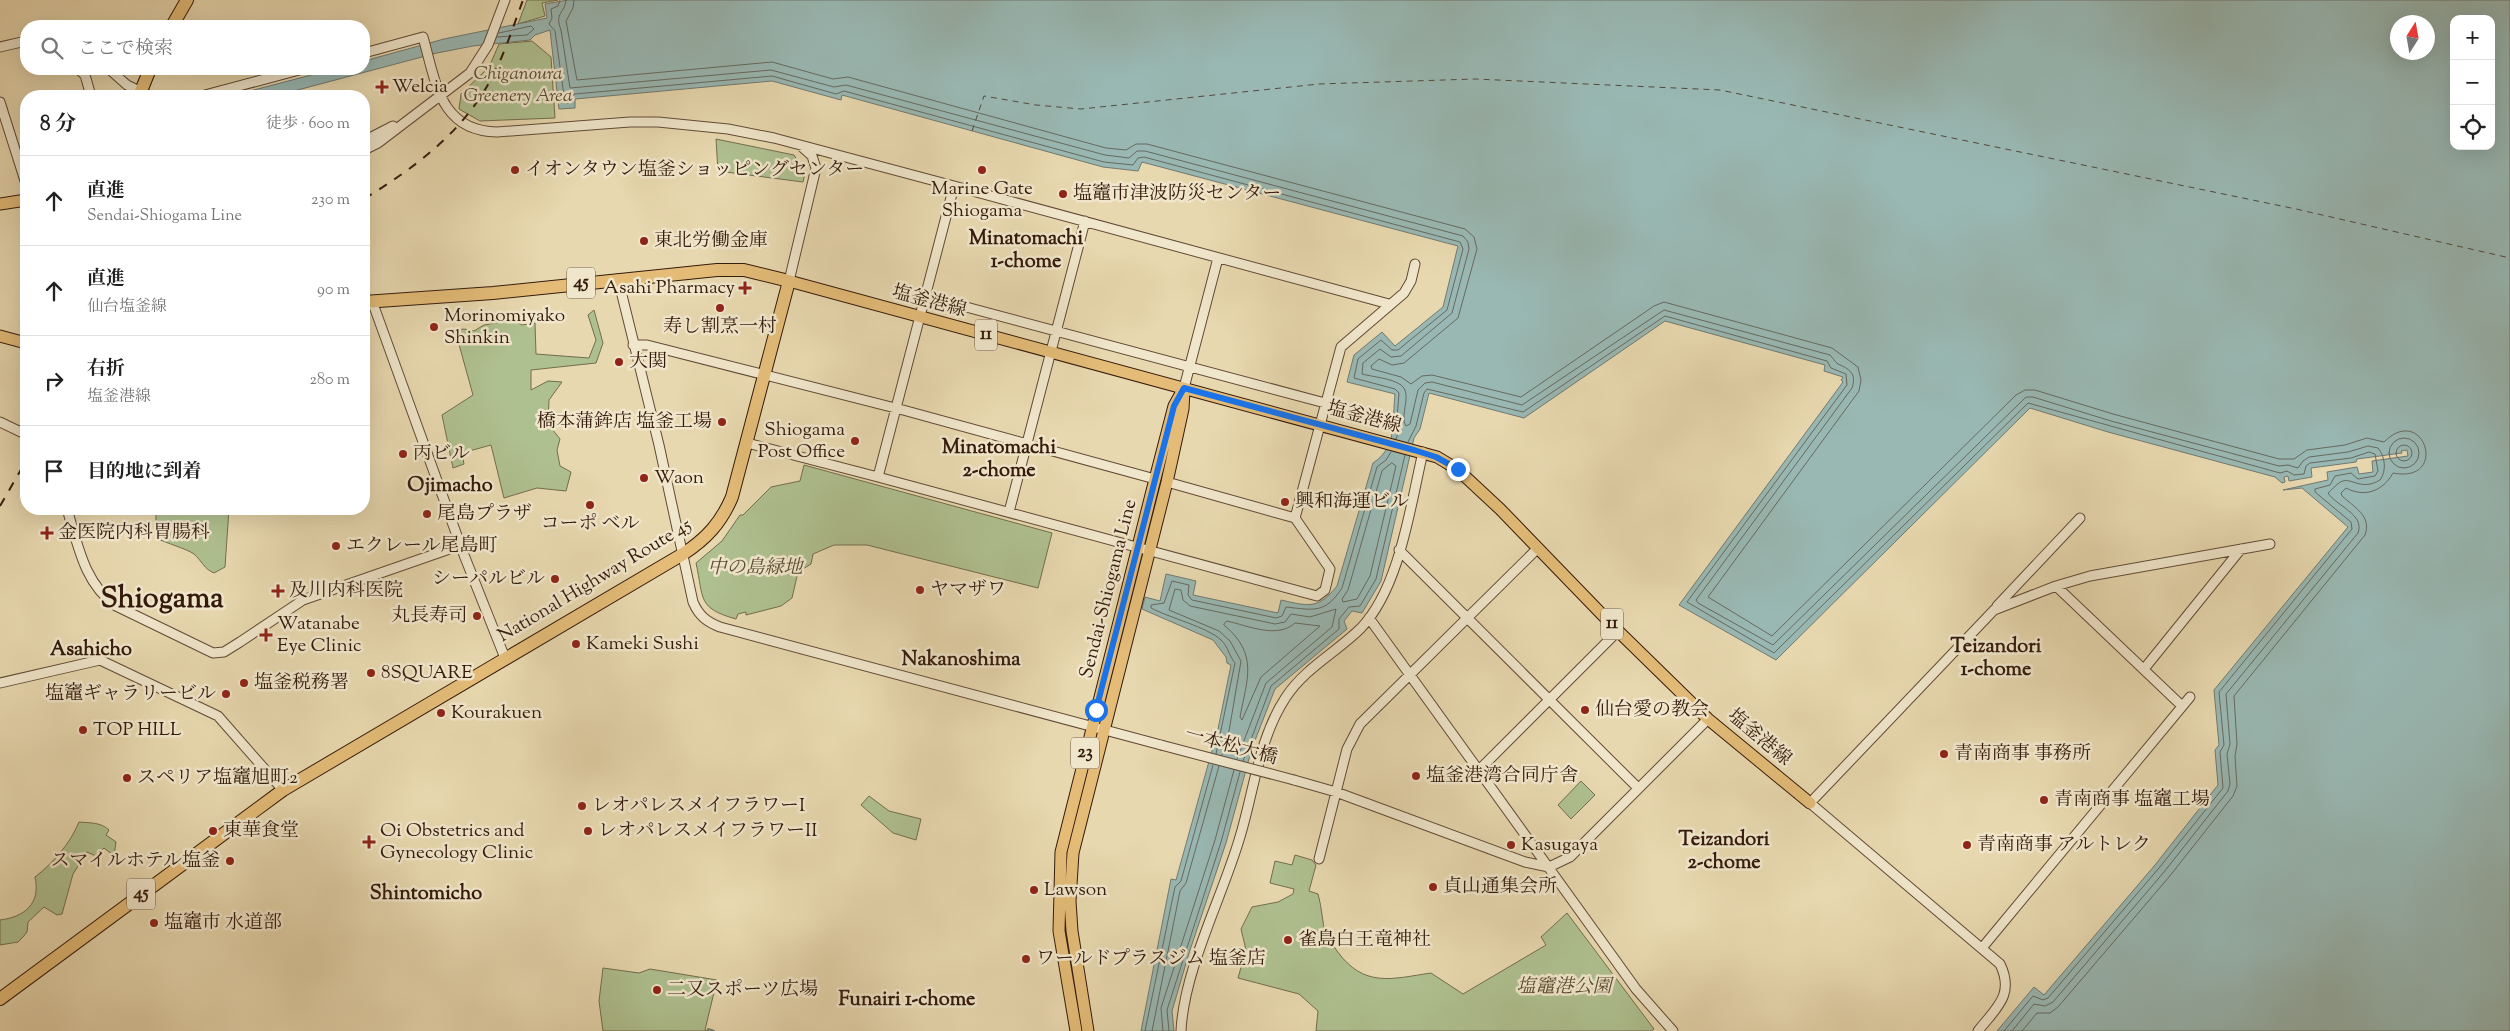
<!DOCTYPE html>
<html lang="ja">
<meta charset="utf-8">
<style>
:root{--surface:#fff;--page:#f6f6f6;--text:#222;--muted:#767676;--line:#e0e0e0}
body{margin:0;font-family:"Sorts Mill Goudy","Noto Serif JP",serif;background:var(--page);color:var(--text)}
.controls{position:absolute;right:15px;top:15px;display:grid;overflow:hidden;border-radius:10px;box-shadow:0 5px 20px #0002}
.controls button{width:45px;height:45px;display:grid;place-items:center;padding:0;border:0;border-bottom:1px solid var(--line);background:var(--surface);color:var(--text);font:25px sans-serif}
.compass{position:absolute;left:2390px;top:15px;width:45px;height:45px;border-radius:50%;background:var(--surface);box-shadow:0 5px 20px #0002;rotate:11deg}
.stop{position:absolute;width:15px;height:15px;margin:-11px;border:4px solid #1a73e8;border-radius:50%;background:#fff}
.stop.end{background:#1a73e8;border-color:#fff;box-shadow:0 1px 5px #0008}
.list{margin:0;padding:0;list-style:none}
h2{display:flex;justify-content:space-between;align-items:center;height:65px;margin:0;padding:0 20px;font-size:21px}
h2 small{font-size:16px;font-weight:400;color:var(--muted)}
.list li{display:grid;grid-template-columns:32px 1fr auto;gap:15px;align-items:center;box-sizing:border-box;height:90px;padding:0 20px;border-top:1px solid var(--line)}
.list b{display:block;font-size:19px;white-space:nowrap}
.list p{margin:0;font-size:16px;white-space:nowrap;color:var(--muted)}
.list em{font-size:16px;font-style:normal;color:var(--muted)}
.icon{flex:none;width:28px;height:28px;fill:none;stroke:currentColor;stroke-width:2;stroke-linecap:round;stroke-linejoin:round}
.map{position:relative;flex:none;width:2510px;height:1031px;overflow:hidden}
.search{position:absolute;background:var(--surface);box-shadow:0 5px 20px #0002;left:20px;top:20px;width:350px;height:55px;display:flex;align-items:center;gap:12px;box-sizing:border-box;padding:0 18px;border-radius:20px;color:var(--muted);font-size:19px}
.panel{position:absolute;background:var(--surface);box-shadow:0 5px 20px #0002;left:20px;top:90px;width:350px;height:425px;border-radius:20px}
.map>svg:first-child{display:block}
</style>
<div class="map">
<svg width="2510" height="1031" viewBox="0 0 2510 1031">
<rect width="100%" height="100%" fill="#e8d8af"/>
<filter id="stains"><feTurbulence type="fractalNoise" baseFrequency=".004" numOctaves="4"/><feColorMatrix values="0 0 0 0 .2 0 0 0 0 .09 0 0 0 0 .02 0 0 0 .5 -.17"/></filter>
<radialGradient id="worn" r=".72"><stop offset=".6" stop-color="#630" stop-opacity="0"/><stop offset="1" stop-color="#630" stop-opacity=".3"/></radialGradient>
<!-- green -->
<path fill="#afc090" stroke="#726d4e" d="M527 0H558L542 3 545 16 518 24Z
M532 41 551 57 555 118 480 121 459 109 461 94 489 67 499 44Z
M716 139 794 155 805 173 803 182 718 171Z
M594 310 603 343 596 363 531 370V390L548 381 562 382 549 400 548 424 560 439 557 450 560 466 571 472 566 491 537 488 504 498 491 445 462 453 464 464 453 468 442 415 473 395 455 330 464 329 474 331 484 325 513 320 522 325 535 323 536 354 589 358 596 340 588 315Z
M804 465 1052 533 1038 588 867 545H834L813 554 811 564 798 572 792 598 781 606 746 615V612L738 614 736 619C697 608 704 599 696 563L722 541 740 515H743L771 487 800 481Z
M153 509H229L225 567 214 573C204 569 202 561 194 554 187 549 166 543 156 538V512Z
M1581 781 1595 795 1571 819 1558 805Z
M869 796 889 811 921 819 916 840 893 833 861 805Z
M79 822C89 823 101 822 109 830L106 835 116 842 114 856 104 848 96 856 87 852 73 874 62 914 57 915 44 907 28 922 27 932 23 937 18 942 0 945V920C25 917 41 903 35 877 53 863 70 844 79 822Z
M1295 855 1312 860 1316 865 1309 891 1318 894C1322 907 1322 923 1326 935 1328 940 1334 946 1337 951 1364 988 1391 979 1431 973L1463 994 1546 945 1541 937 1567 913 1654 1029 1651 1031H1316L1318 1011 1299 994 1238 978 1246 950 1241 929 1252 907 1278 902 1293 894 1294 889 1270 883 1275 861 1292 865Z
M603 968 639 973 650 969 717 980 705 1030 709 1031H603L599 1001Z"/>
<!-- water -->
<path fill="#99b8b3" stroke="#717970" fill-rule="evenodd" d="M568 0H2510V1031H1997L2034 987 2044 995 2155 865 2218 785 2215 750 2219 745 2214 690 2348 527 2302 488 2283 490 2328 480 2327 472 2357 467 2359 474 2373 472 2372 461 2408 456 2407 450 2401 451 2402 453 2357 459 2356 462 2311 468 2312 477 2289 481 2288 476 2284 477 2285 482 2282 483 2275 477 2108 432 2030 408 1776 660 1679 605 1843 382 1841 380 1843 377 1824 371 1825 365 1665 321 1524 418 1429 393 1420 429 1414 438 1381 581 1362 613 1352 611 1344 621 1347 629 1275 689 1252 748 1226 843 1189 953 1172 1011 1174 1031H1141L1171 879 1176 880 1218 729 1231 665 1227 663 1226 657 1213 640 1142 609 1145 597 1160 601 1166 574 1196 581 1193 595 1278 613 1281 600C1308 606 1318 610 1337 586L1373 463C1398 447 1392 420 1395 394L1347 382 1354 355 1382 332 1395 346 1443 307 1458 246 1142 162 1138 171 1103 167 842 95 841 100 772 81 575 99V108L559 109 550 30 535 35 530 40 473 46 437 53 275 96H231L334 69H364V61L444 39 547 18 545 4ZM2454 19H2491V146H2454ZM2398 22H2428V52H2398Z"/>
<g fill="none" stroke-linecap="round" stroke-linejoin="round">
<!-- shore -->
<path stroke="#666960" stroke-width="1" d="M560 0 558 6 551 9 552 18 549 24 555 31 565 103H569L570 96 575 94 772 76 836 94 844 91 1104 162 1133 165 1138 158 1144 157 1460 242 1463 249 1447 310 1398 350H1392L1381 340 1358 359 1354 378 1395 389 1399 393 1397 418 1399 430 1396 439
M566 0C565 14 554 12 561 30L570 88 771 70 834 87 846 85 1105 155 1129 158 1137 151H1145L1463 236 1468 242 1469 249 1452 313 1401 356 1391 357 1380 349 1363 363 1362 374C1373 377 1391 378 1401 385 1413 394 1399 415 1406 426L1410 424 1418 390 1425 383 1432 382 1522 405 1664 310 1830 355C1833 358 1835 362 1838 364 1849 369 1857 373 1852 388L1696 600 1698 603 1773 645 2026 397H2033L2111 421 2279 466 2288 465 2298 468 2303 461 2309 457 2348 452 2368 446 2378 448C2385 456 2387 471 2380 480 2362 491 2352 478 2343 481 2338 482 2332 490 2328 493 2336 506 2365 514 2358 533L2226 694 2230 744 2227 754 2230 784 2228 791 2164 872 2053 1002 2045 1006 2034 1004 2012 1031
M574 0 573 8 566 21 577 80 772 62 833 79 848 77 1106 148 1126 150 1136 144H1147L1465 229 1474 237 1477 249 1458 318 1404 363 1392 365 1379 359 1371 366 1372 369 1401 377 1411 384 1422 376 1432 375 1521 397 1654 306 1664 302 1832 348 1858 367 1861 380 1859 391 1708 597 1772 636 2016 395 2025 390H2035L2113 414 2279 459H2294L2307 450 2345 445 2367 438 2384 442C2424 402 2450 484 2393 473 2383 491 2365 498 2346 488L2341 493 2342 496C2354 507 2372 516 2365 535L2234 696 2237 744 2235 756 2237 786 2233 796 2169 877 2058 1007 2050 1013H2037L2022 1031
M497 37 527 35 534 29 531 26 499 33
M2389 453a15 15 0 1 1 30 0a15 15 0 1 1-30 0Z
M1408 442 1416 426 1424 393 1427 389 1523 412 1665 316 1827 361 1831 368 1846 374 1847 385 1687 602 1774 653 2028 403 2280 473 2287 471 2294 475 2304 474 2306 466 2310 463 2351 458 2369 452 2375 454 2378 471 2375 476 2358 479 2351 473 2335 476 2330 485 2315 489V492L2351 522 2352 529 2219 692 2224 745 2220 752 2223 788 2159 868 2048 998 2043 1000 2033 996 2004 1031
M2396 453a8 8 0 1 1 16 0a8 8 0 1 1-16 0Z
M1392 463 1396 466 1370 576 1357 599 1343 602 1342 599 1348 590 1382 471Z
M1227 621C1249 626 1277 639 1295 623L1320 626 1261 677 1242 720 1240 717C1247 679 1259 654 1224 625Z
M1216 754 1235 663C1229 656 1228 646 1221 640 1207 627 1170 618 1151 608V605L1164 603 1172 581 1189 585 1188 595 1192 600 1276 618 1282 616 1286 607C1314 610 1325 614 1342 588L1377 467 1386 460 1391 452
M1222 755 1229 731 1241 661 1230 641 1219 631 1169 610 1175 589 1181 590 1183 600 1190 606 1275 624 1285 622 1291 614 1310 617 1336 609 1332 627 1266 683 1237 759
M1243 761 1271 686 1339 629V619L1349 607 1360 606 1376 579 1405 455
M1145 1031 1175 887 1181 881 1213 765
M1152 1031 1180 891 1186 883 1219 766
M1163 1031 1161 1008 1215 840 1234 770
M1169 1031 1167 1010 1221 842 1240 772"/>
<!-- stream -->
<path stroke="#717970" stroke-width="2" d="M708 1029 714 1031"/>
<!-- ferry -->
<path stroke="#52493e" stroke-width="1" stroke-dasharray="6 5" stroke-linecap="butt" d="M972 131 984 96 1036 105 1081 109 1319 84 1475 79 1720 90 2296 209 2510 258"/>
<defs>
<path id="tertiary" d="M0 47 26 41
M364 53 423 37C436 83 440 131 497 132L630 122H658L728 129 774 138 954 186 1389 304
M78 69 85 75 91 96
M109 69 127 85 150 96
M201 96 303 69
M0 102 26 184
M364 141 393 126
M364 150 378 143 470 73 488 45 505 0
M618 279 659 445 693 602C699 616 707 622 720 627L1161 745
M789 281 816 168 812 156 803 148
M925 296 1325 403
M372 301 464 555 505 658
M633 345H647L903 410 1155 479
M1184 388 1218 258
M0 422 25 434 26 432
M747 443 878 477 1317 596 1325 590 1330 569 1295 518 1167 482
M878 477 954 186
M67 509C78 545 84 583 116 606L213 653 224 652 240 642 303 600 461 545
M1009 512 1085 221
M1295 518 1341 347 1404 293 1411 281 1415 264
M1399 550 1638 788
M2056 586 2182 706
M1997 606 2080 518
M1369 618 1636 989 1673 1031
M2144 669 2241 549
M0 683 100 660 218 716 283 790
M1478 771 1618 631
M1294 780 1336 792 1525 862 1549 867 1570 857 1708 719
M1319 859 1347 749 1360 724 1538 548
M1982 948 2190 697
M1181 1031C1184 970 1221 900 1239 840 1254 793 1258 739 1286 697 1305 668 1337 652 1361 628 1400 587 1410 507 1423 452
M1978 1031C1996 1008 2015 995 2000 964L1810 803 1994 610 2056 586 2090 576 2270 544"/>
<path id="primary" d="M0 204 26 200
M789 281 1437 457 1457 469 1500 509 1618 631 1708 719 1810 803
M0 336 26 343
M1076 1031 1059 931 1061 852 1155 479 1174 406 1184 388
M1088 1031 1072 931 1070 901 1073 853 1167 482 1183 409 1184 390"/>
<path id="trunk" d="M172 26 187 0
M139 96 150 69
M0 999 283 790 683 554C706 539 721 523 732 497L789 281 744 270H717L493 293 364 302"/>
</defs>
<!-- tertiary casing -->
<use href="#tertiary" stroke="#614a35" stroke-width="11"/>
<!-- primary casing -->
<use href="#primary" stroke="#341a0c" stroke-width="13"/>
<!-- trunk casing -->
<use href="#trunk" stroke="#341a0c" stroke-width="14"/>
<!-- tertiary -->
<use href="#tertiary" stroke="#f0e6cb" stroke-width="9"/>
<!-- primary -->
<use href="#primary" stroke="#e4bc78" stroke-width="11"/>
<!-- trunk -->
<use href="#trunk" stroke="#e4bc78" stroke-width="12"/>
<!-- rail -->
<path stroke="#341a0c" stroke-width="2" stroke-dasharray="9 9" stroke-linecap="butt" d="M364 199C414 168 461 134 490 81 504 56 513 27 523 0
M0 506 26 461"/>
<defs>
<path id="tertiary-bridge" d="M1161 745 1294 780"/>
</defs>
<!-- tertiary-bridge casing -->
<use href="#tertiary-bridge" stroke="#614a35" stroke-width="11" stroke-linecap="butt"/>
<!-- tertiary-bridge -->
<use href="#tertiary-bridge" stroke="#f0e6cb" stroke-width="9"/>
</g>
<g fill="none" stroke-linecap="round" stroke-linejoin="round">
<!-- route -->
<path stroke="#1a73e8" stroke-width="6" d="M1096 710 1174 406 1184 388 1414 450 1436 457 1458 469"/>
</g>
<!-- markers -->
<g fill="#8f2418" stroke="#f0e6cb" stroke-width="2">
<path d="M379.5 79.5h5v5h5v5h-5v5h-5v-5h-5v-5h5z"/>
<circle cx="515" cy="170" r="5"/>
<circle cx="982" cy="170" r="5"/>
<circle cx="1063" cy="194" r="5"/>
<circle cx="644" cy="241" r="5"/>
<path d="M742.5 280.5h5v5h5v5h-5v5h-5v-5h-5v-5h5z"/>
<circle cx="720" cy="308" r="5"/>
<circle cx="434" cy="327" r="5"/>
<circle cx="619" cy="362" r="5"/>
<circle cx="722" cy="422" r="5"/>
<circle cx="855" cy="441" r="5"/>
<circle cx="403" cy="454" r="5"/>
<circle cx="644" cy="478" r="5"/>
<circle cx="1285" cy="502" r="5"/>
<circle cx="590" cy="505" r="5"/>
<circle cx="427" cy="514" r="5"/>
<path d="M44.5 525.5h5v5h5v5h-5v5h-5v-5h-5v-5h5z"/>
<circle cx="336" cy="546" r="5"/>
<circle cx="555" cy="579" r="5"/>
<circle cx="920" cy="590" r="5"/>
<path d="M275.5 583.5h5v5h5v5h-5v5h-5v-5h-5v-5h5z"/>
<circle cx="477" cy="616" r="5"/>
<path d="M263.5 627.5h5v5h5v5h-5v5h-5v-5h-5v-5h5z"/>
<circle cx="576" cy="644" r="5"/>
<circle cx="371" cy="673" r="5"/>
<circle cx="244" cy="683" r="5"/>
<circle cx="226" cy="694" r="5"/>
<circle cx="1585" cy="710" r="5"/>
<circle cx="441" cy="713" r="5"/>
<circle cx="83" cy="730" r="5"/>
<circle cx="1944" cy="754" r="5"/>
<circle cx="1416" cy="776" r="5"/>
<circle cx="127" cy="778" r="5"/>
<circle cx="2044" cy="800" r="5"/>
<circle cx="582" cy="806" r="5"/>
<circle cx="213" cy="831" r="5"/>
<circle cx="588" cy="831" r="5"/>
<path d="M366.5 834.5h5v5h5v5h-5v5h-5v-5h-5v-5h5z"/>
<circle cx="1511" cy="845" r="5"/>
<circle cx="1967" cy="845" r="5"/>
<circle cx="230" cy="861" r="5"/>
<circle cx="1433" cy="887" r="5"/>
<circle cx="1034" cy="890" r="5"/>
<circle cx="154" cy="923" r="5"/>
<circle cx="1288" cy="940" r="5"/>
<circle cx="1026" cy="959" r="5"/>
<circle cx="657" cy="990" r="5"/>
</g>
<g text-anchor="middle" dominant-baseline="central" stroke-width="5" stroke-linejoin="round" paint-order="stroke">
<!-- shield labels -->
<g fill="#f0e6cb" stroke="#6c5745" stroke-width="1">
<rect x="567" y="267.5" width="28" height="31" rx="4"/>
<rect x="975" y="319.5" width="22" height="31" rx="4"/>
<rect x="1601" y="608.5" width="22" height="31" rx="4"/>
<rect x="1071" y="737.5" width="28" height="31" rx="4"/>
<rect x="127" y="878.5" width="28" height="31" rx="4"/>
</g>
<g font-size="18" font-weight="bold" fill="#341a0c">
<text x="581" y="283">45</text>
<text x="986" y="335">11</text>
<text x="1612" y="624">11</text>
<text x="1085" y="753">23</text>
<text x="141" y="894">45</text>
</g>
<!-- park labels -->
<g font-size="19" font-style="italic" fill="#594c34" stroke="#f0e6cb">
<text x="518" y="74">Chiganoura<tspan x="518" dy="22">Greenery Area</tspan></text>
<text x="755" y="568">中の島緑地</text>
<text x="1564" y="987">塩竈港公園</text>
</g>
<!-- poi labels -->
<g font-size="19" fill="#341a0c" stroke="#f0e6cb" text-anchor="start">
<text x="392" y="87">Welcia</text>
<text x="525" y="170">イオンタウン塩釜ショッピングセンター</text>
<text x="982" y="189" text-anchor="middle">Marine Gate<tspan x="982" dy="22">Shiogama</tspan></text>
<text x="1073" y="194">塩竈市津波防災センター</text>
<text x="654" y="241">東北労働金庫</text>
<text x="735" y="288" text-anchor="end">Asahi Pharmacy</text>
<text x="444" y="316">Morinomiyako<tspan x="444" dy="22">Shinkin</tspan></text>
<text x="720" y="327" text-anchor="middle">寿し割烹一村</text>
<text x="629" y="362">大関</text>
<text x="712" y="422" text-anchor="end">橋本蒲鉾店 塩釜工場</text>
<text x="845" y="430" text-anchor="end">Shiogama<tspan x="845" dy="22">Post Office</tspan></text>
<text x="413" y="454">丙ビル</text>
<text x="654" y="478">Waon</text>
<text x="1295" y="502">興和海運ビル</text>
<text x="437" y="514">尾島プラザ</text>
<text x="590" y="524" text-anchor="middle">コーポ ベル</text>
<text x="58" y="533">金医院内科胃腸科</text>
<text x="346" y="546">エクレール尾島町</text>
<text x="545" y="579" text-anchor="end">シーパルビル</text>
<text x="930" y="590">ヤマザワ</text>
<text x="289" y="591">及川内科医院</text>
<text x="467" y="616" text-anchor="end">丸長寿司</text>
<text x="277" y="624">Watanabe<tspan x="277" dy="22">Eye Clinic</tspan></text>
<text x="586" y="644">Kameki Sushi</text>
<text x="381" y="673">8SQUARE</text>
<text x="254" y="683">塩釜税務署</text>
<text x="216" y="694" text-anchor="end">塩竈ギャラリービル</text>
<text x="1595" y="710">仙台愛の教会</text>
<text x="451" y="713">Kourakuen</text>
<text x="93" y="730">TOP HILL</text>
<text x="1954" y="754">青南商事 事務所</text>
<text x="1426" y="776">塩釜港湾合同庁舎</text>
<text x="137" y="778">スペリア塩竈旭町2</text>
<text x="2054" y="800">青南商事 塩竈工場</text>
<text x="592" y="806">レオパレスメイフラワーI</text>
<text x="223" y="831">東華食堂</text>
<text x="380" y="831">Oi Obstetrics and<tspan x="380" dy="22">Gynecology Clinic</tspan></text>
<text x="598" y="831">レオパレスメイフラワーII</text>
<text x="1521" y="845">Kasugaya</text>
<text x="1977" y="845">青南商事 アルトレク</text>
<text x="220" y="861" text-anchor="end">スマイルホテル塩釜</text>
<text x="1443" y="887">貞山通集会所</text>
<text x="1044" y="890">Lawson</text>
<text x="164" y="923">塩竈市 水道部</text>
<text x="1298" y="940">雀島白王竜神社</text>
<text x="1036" y="959">ワールドプラスジム 塩釜店</text>
<text x="667" y="990">二又スポーツ広場</text>
</g>
<!-- street labels -->
<g font-size="19" fill="#341a0c" stroke="#f0e6cb">
<text transform="translate(929 302) rotate(15)">塩釜港線</text>
<text transform="translate(1364 418) rotate(15)">塩釜港線</text>
<text transform="translate(595 581) rotate(-31)">National Highway Route 45</text>
<text transform="translate(1109 589) rotate(-76)">Sendai-Shiogama Line</text>
<text transform="translate(1759 738) rotate(40)">塩釜港線</text>
<text transform="translate(1231 747) rotate(15)">一本松大橋</text>
</g>
<!-- neighbourhood labels -->
<g font-size="20" font-weight="bold" fill="#341a0c" stroke="#f0e6cb">
<text x="1026" y="239">Minatomachi<tspan x="1026" dy="23">1-chome</tspan></text>
<text x="999" y="448">Minatomachi<tspan x="999" dy="23">2-chome</tspan></text>
<text x="450" y="486">Ojimacho</text>
<text x="1996" y="647">Teizandori<tspan x="1996" dy="23">1-chome</tspan></text>
<text x="91" y="650">Asahicho</text>
<text x="961" y="660">Nakanoshima</text>
<text x="1724" y="840">Teizandori<tspan x="1724" dy="23">2-chome</tspan></text>
<text x="426" y="894">Shintomicho</text>
<text x="907" y="1000">Funairi 1-chome</text>
</g>
<!-- town labels -->
<g font-size="29" font-weight="bold" fill="#341a0c" stroke="#f0e6cb">
<text x="162" y="600">Shiogama</text>
</g>
</g>
<rect width="100%" height="100%" filter="url(#stains)"/>
<rect width="100%" height="100%" fill="url(#worn)"/>
</svg>
<div class="controls">
<button>+</button>
<button>−</button>
<button><svg class="icon" aria-label="locate" viewBox="0 0 24 24"><circle cx="12" cy="12" r="6"/><path d="M12 2v4M12 18v4M2 12h4M18 12h4"/></svg></button>
</div>
<svg class="compass" viewBox="-18 -18 36 36"><path d="M0-13l5 13h-10z" fill="#e53935"/><path d="M0 13l5-13h-10z" fill="#767676"/></svg>
<div class="stop" style="left:1096px;top:710px"></div>
<div class="stop end" style="left:1458px;top:469px"></div>
<div class="search"><svg class="icon" aria-label="search" viewBox="0 0 24 24"><circle cx="10" cy="10" r="6"/><path d="M15 15l6 6"/></svg>ここで検索</div>
<section class="panel">
<h2>8 分<small>徒歩 · 600 m</small></h2>
<ul class="list">
<li><svg class="icon" aria-label="ahead" viewBox="0 0 24 24"><path d="M12 20V5M6 11l6-6 6 6"/></svg><div><b>直進</b><p>Sendai-Shiogama Line</p></div><em>230 m</em></li>
<li><svg class="icon" aria-label="ahead" viewBox="0 0 24 24"><path d="M12 20V5M6 11l6-6 6 6"/></svg><div><b>直進</b><p>仙台塩釜線</p></div><em>90 m</em></li>
<li><svg class="icon" aria-label="right" viewBox="0 0 24 24"><path d="M7 20v-9h11M14 6l5 5-5 5"/></svg><div><b>右折</b><p>塩釜港線</p></div><em>280 m</em></li>
<li><svg class="icon" aria-label="arrive" viewBox="0 0 24 24"><path d="M6 21V4h12l-3 4 3 4H6"/></svg><div><b>目的地に到着</b></div></li>
</ul>
</section>
</div>
